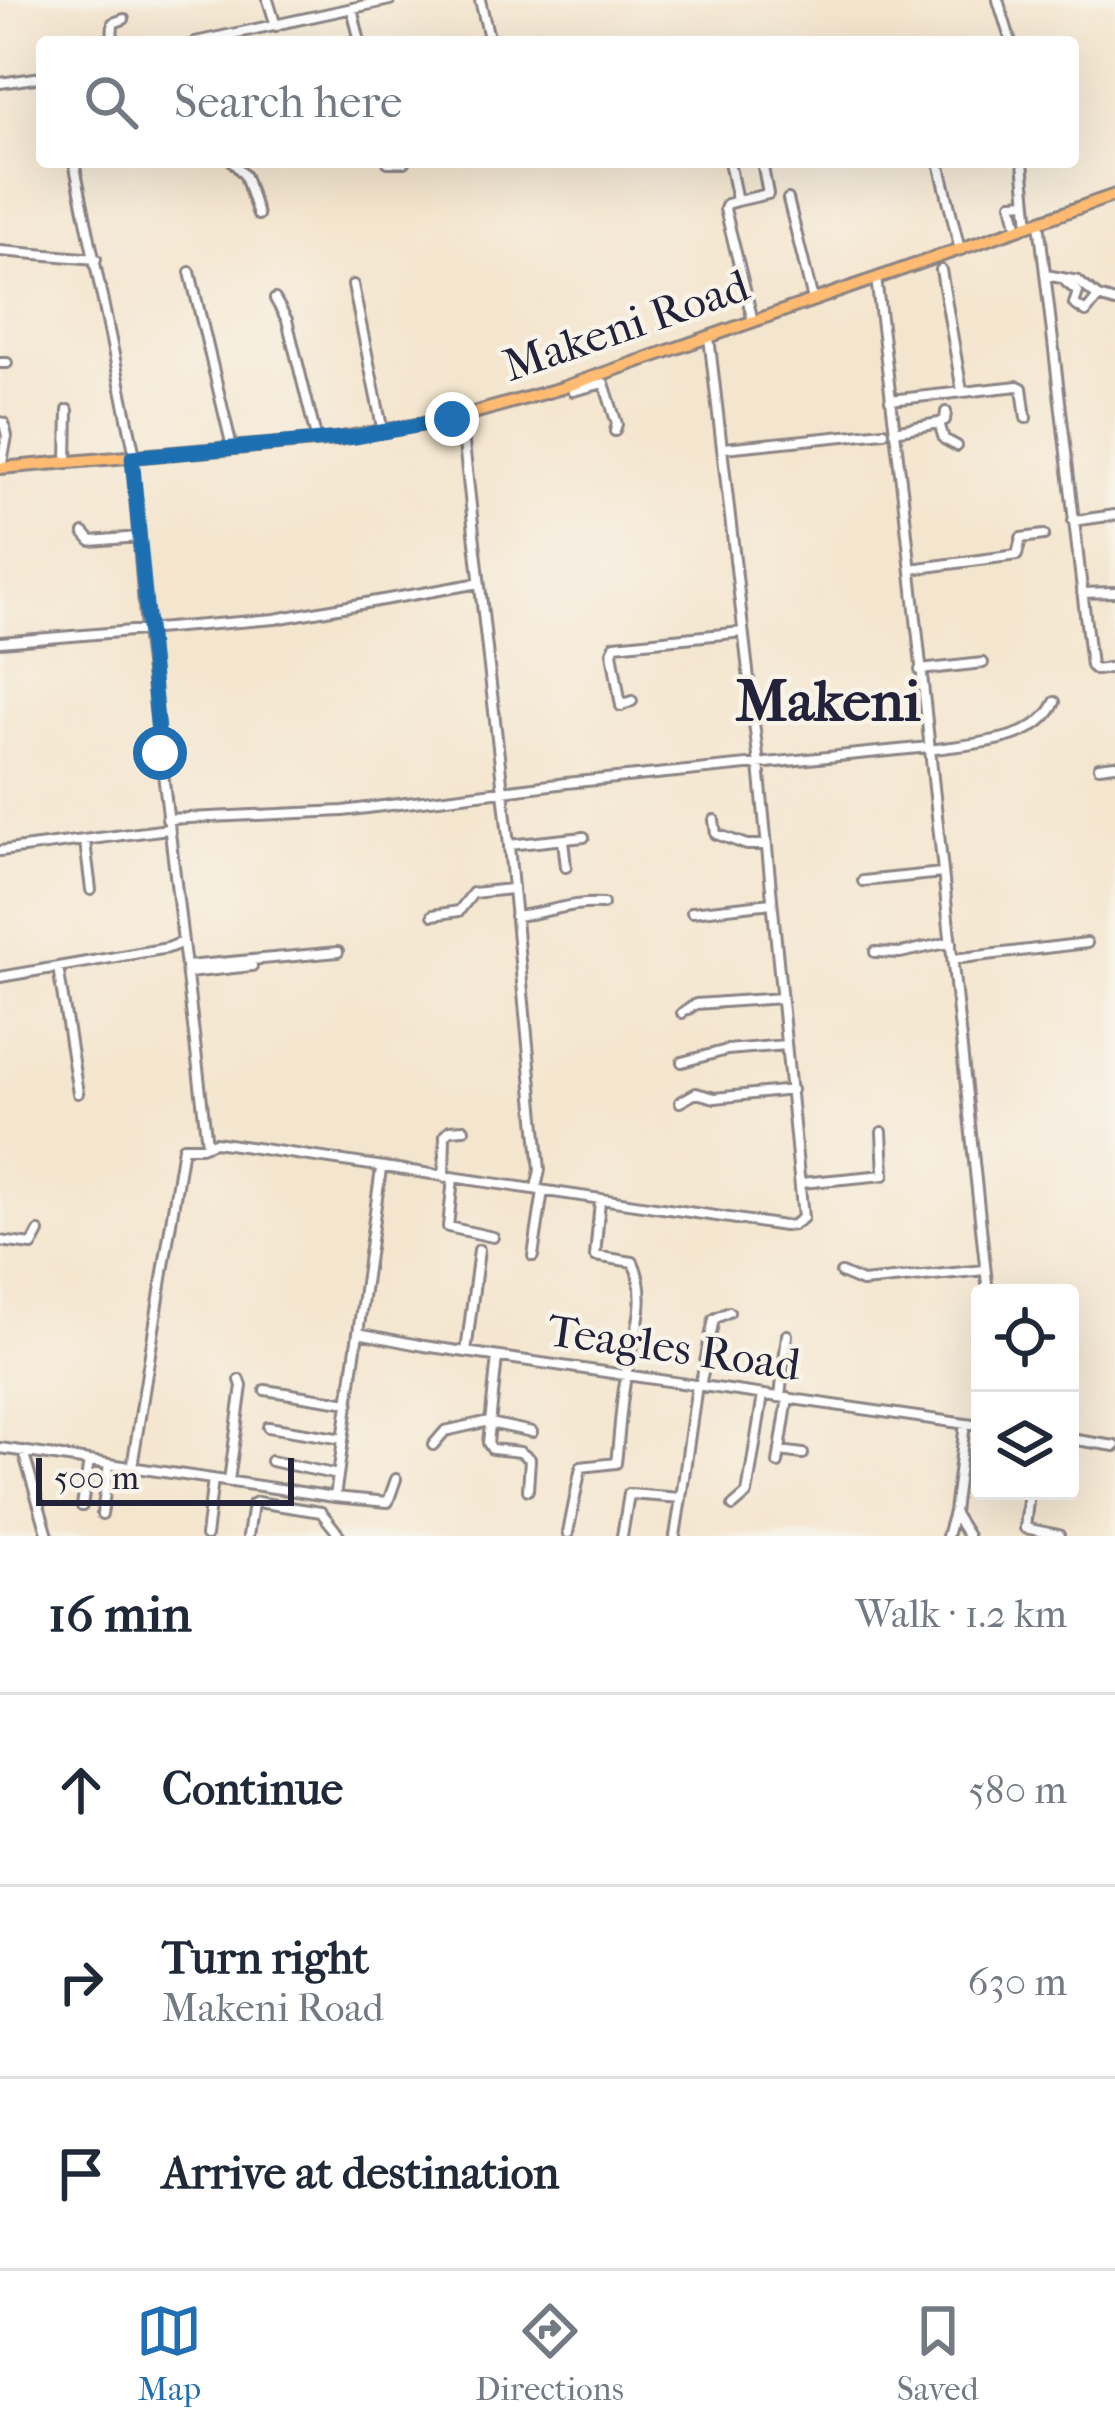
<!DOCTYPE html>
<meta charset="utf-8">
<style>
:root{--surface:#fff;--page:#f2f2f3;--text:#1f2937;--muted:#747a83;--line:#e0e1e3;--accent:#1f6fb2}
body{margin:0;font-family:"IM FELL French Canon",serif;background:var(--page);color:var(--text)}
.controls{position:absolute;right:36px;bottom:36px;display:grid;overflow:hidden;border-radius:12px;box-shadow:0 12px 48px #0002}
.controls button{width:108px;height:108px;display:grid;place-items:center;padding:0;border:0;border-bottom:3px solid var(--line);background:var(--surface);color:var(--text);font:60px sans-serif}
.scale{position:absolute;left:36px;bottom:30px;width:258px;box-sizing:border-box;padding-left:12px;border:6px solid #22223b;border-top:0;font-size:33px;line-height:42px;white-space:nowrap;color:#22223b;-webkit-text-stroke:9px #f7f3e8;paint-order:stroke}
.stop{position:absolute;width:36px;height:36px;margin:-27px;border:9px solid #1f6fb2;border-radius:50%;background:#fff}
.stop.end{background:#1f6fb2;border-color:#fff;box-shadow:0 3px 12px #0008}
.list{margin:0;padding:0;list-style:none}
h2{display:flex;justify-content:space-between;align-items:center;height:156px;margin:0;padding:0 48px;font-size:51px}
h2 small{font-size:39px;font-weight:400;color:var(--muted)}
.list li{display:grid;grid-template-columns:78px 1fr auto;gap:36px;align-items:center;box-sizing:border-box;height:192px;padding:0 48px;border-top:3px solid var(--line)}
.list b{display:block;font-size:45px;white-space:nowrap}
.list p{margin:0;font-size:39px;white-space:nowrap;color:var(--muted)}
.list em{font-size:39px;font-style:normal;color:var(--muted)}
.icon{flex:none;width:66px;height:66px;fill:none;stroke:currentColor;stroke-width:2;stroke-linecap:round;stroke-linejoin:round}
.map{position:relative;flex:none;width:1115px;height:1536px;overflow:hidden}
.search{position:absolute;background:var(--surface);box-shadow:0 12px 48px #0002;left:36px;right:36px;top:36px;height:132px;display:flex;align-items:center;gap:30px;box-sizing:border-box;padding:0 42px;border-radius:12px;color:var(--muted);font-size:45px}
.sheet{height:732px;background:var(--surface)}
nav{display:flex;justify-content:space-around;align-items:center;box-sizing:border-box;height:168px;border-top:3px solid var(--line);background:var(--surface);font-size:33px;color:var(--muted)}
nav a{display:grid;justify-items:center;gap:6px}
nav .on{color:var(--accent)}
.map>svg:first-child{display:block}
</style>
<div class="map">
<svg width="1115" height="1536" viewBox="0 0 1115 1536">
<rect width="100%" height="100%" fill="#f7f3e8"/>
<filter id="ink" filterUnits="userSpaceOnUse"><feTurbulence type="fractalNoise" baseFrequency=".00833" numOctaves="2"/><feDisplacementMap in="SourceGraphic" scale="24" xChannelSelector="R" yChannelSelector="G"/><feConvolveMatrix kernelMatrix="1 2 1 2 8 2 1 2 1" color-interpolation-filters="sRGB"/></filter>
<filter id="wash" filterUnits="userSpaceOnUse"><feTurbulence type="fractalNoise" baseFrequency=".004" numOctaves="4" result="noise"/><feDisplacementMap in="SourceGraphic" scale="48" xChannelSelector="R" yChannelSelector="G"/><feGaussianBlur stdDeviation="2.7" result="paint"/><feColorMatrix in="noise" values="0 0 0 0 0 0 0 0 0 0 0 0 0 0 0 0 0 1.4 0 .05"/><feComposite in="paint" operator="in"/></filter>
<g filter="url(#wash)">
<rect width="100%" height="100%" fill="#f4e5ce"/>
</g>
<g filter="url(#ink)">
<g fill="none" stroke-linecap="round" stroke-linejoin="round">
<defs>
<path id="minor" d="M268 0 276 26
M480 0 490 42
M998 0 1011 42
M352 8 360 42
M112 42 113 23 124 19
M195 42 390 0
M0 83 42 77
M74 162 135 456
M233 162 245 176 258 215
M388 162H404
M729 162 737 201 727 204 725 209 753 321
M939 162 960 250
M1023 162 1029 226
M788 199 813 300
M737 201 768 194 762 162
M1039 222 1091 666 1096 670 1115 667
M1018 229 1012 203 1026 202
M0 251 96 259
M941 270 962 391
M190 272 232 447
M1046 275 1078 281 1098 297 1115 302
M876 278 903 497 988 1293
M1066 282 1078 292 1074 304 1086 312 1098 297
M353 285 383 432
M275 299 287 320 317 441
M0 363H7
M571 384 573 391 604 383 617 424 615 431
M890 400 1018 386 1022 388 1026 418
M461 417 508 836 540 1170 536 1188
M0 422 4 423 7 436 1 468
M939 423 944 439 957 446
M894 431 939 423 945 420 946 412
M724 448 884 432
M67 461 68 410
M1073 521 1115 515
M84 533 91 541 138 537
M911 569 1017 555 1021 538 1044 535
M1082 593 1115 592
M0 642 275 619 479 583
M920 670 983 663
M632 701 621 706 612 652 615 645 743 632
M929 750C970 743 1036 744 1055 702
M1099 767 1115 765
M167 819 343 811 566 783 929 747
M714 820 716 834 747 845H766
M563 840 566 867
M85 842 91 890
M509 845 584 837
M0 851 168 829
M863 881 942 873
M692 912 772 903
M433 915 459 911 473 893 511 889
M515 916C550 913 567 902 603 904
M183 942 207 1144
M875 952 900 953 951 942
M953 959 1087 943
M187 966 338 952
M58 967 78 1093
M188 973 252 966
M0 977 168 948 183 942 146 630 132 456
M682 1013 696 1004 782 998
M682 1062 727 1050 786 1045
M680 1102 696 1093 715 1098 792 1090
M444 1177 445 1135 450 1130 464 1129
M453 1178 448 1227 493 1237
M801 1183 884 1175 882 1132
M0 1241 32 1245 39 1232
M533 1256 543 1191
M841 1273 862 1282 985 1270
M358 1333 424 1346 980 1426
M466 1352 479 1250
M497 1357 488 1443 492 1449 520 1452 530 1459 528 1490
M700 1386 714 1319 729 1312
M265 1390 349 1403
M780 1397 787 1335
M490 1423 532 1432
M268 1427 343 1439
M1070 1439 1115 1446
M433 1445 445 1431 489 1421
M0 1448 335 1497 381 1169
M23 1451 48 1536
M780 1451 803 1454
M271 1461 338 1475
M778 1463 788 1398
M132 1467 183 1147H201L215 1142 784 1226 793 1225 803 1218 759 765 709 337
M229 1481 242 1386 240 1380
M1029 1491 1025 1528 1059 1535
M335 1497 388 1502 396 1479
M82 1506 89 1461
M733 1506 747 1494 763 1395
M102 1514 109 1464
M954 1514 968 1536
M568 1533 581 1467 616 1463C620 1431 621 1396 628 1366 636 1330 649 1297 633 1262L595 1256 600 1201
M206 1536 213 1479
M248 1536 253 1504 257 1502 321 1512 340 1536
M622 1536 629 1494 681 1498 697 1385
M675 1536 681 1498
M947 1536 954 1512 965 1424"/>
<path id="major" d="M0 468 337 439 452 419 562 388 1115 195"/>
</defs>
<!-- minor casing -->
<use href="#minor" stroke="#8b8484" stroke-width="14"/>
<!-- major casing -->
<use href="#major" stroke="#8b8484" stroke-width="16"/>
<!-- minor -->
<use href="#minor" stroke="#fff" stroke-width="8"/>
<!-- major -->
<use href="#major" stroke="#febb71" stroke-width="10"/>
</g>
</g>
<g fill="none" stroke-linecap="round" stroke-linejoin="round" filter="url(#ink)">
<!-- route -->
<path stroke="#1f6fb2" stroke-width="15" d="M160 753 132 457 354 437 452 419"/>
</g>
<g text-anchor="middle" dominant-baseline="central" stroke-width="9" stroke-linejoin="round" paint-order="stroke">
<!-- street labels -->
<g font-size="45" fill="#22223b" stroke="#f7f3e8">
<text transform="translate(626 326) rotate(-19)">Makeni Road</text>
<text transform="translate(674 1348) rotate(8)">Teagles Road</text>
</g>
<!-- district labels -->
<g font-size="57" font-weight="bold" fill="#22223b" stroke="#f7f3e8">
<text x="828" y="701">Makeni</text>
</g>
</g>
</svg>
<div class="controls">
<button><svg class="icon" aria-label="locate" viewBox="0 0 24 24"><circle cx="12" cy="12" r="6"/><path d="M12 2v4M12 18v4M2 12h4M18 12h4"/></svg></button>
<button><svg class="icon" aria-label="layers" viewBox="0 0 24 24"><path d="M12 4l9 5-9 5-9-5zM3 14l9 5 9-5"/></svg></button>
</div>
<div class="scale">500 m</div>
<div class="stop" style="left:160px;top:753px"></div>
<div class="stop end" style="left:452px;top:419px"></div>
<div class="search"><svg class="icon" aria-label="search" viewBox="0 0 24 24"><circle cx="10" cy="10" r="6"/><path d="M15 15l6 6"/></svg>Search here</div>
</div>
<section class="sheet">
<h2>16 min<small>Walk · 1.2 km</small></h2>
<ul class="list">
<li><svg class="icon" aria-label="ahead" viewBox="0 0 24 24"><path d="M12 20V5M6 11l6-6 6 6"/></svg><div><b>Continue</b></div><em>580 m</em></li>
<li><svg class="icon" aria-label="right" viewBox="0 0 24 24"><path d="M7 20v-9h11M14 6l5 5-5 5"/></svg><div><b>Turn right</b><p>Makeni Road</p></div><em>630 m</em></li>
<li><svg class="icon" aria-label="arrive" viewBox="0 0 24 24"><path d="M6 21V4h12l-3 4 3 4H6"/></svg><div><b>Arrive at destination</b></div></li>
</ul>
</section>
<nav>
<a class="on"><svg class="icon" aria-label="map" viewBox="0 0 24 24"><path d="M3 6l6-2 6 2 6-2v14l-6 2-6-2-6 2zM9 4v14M15 6v14"/></svg>Map</a>
<a><svg class="icon" aria-label="directions" viewBox="0 0 24 24"><path d="M12 3l9 9-9 9-9-9zM9 14v-3h6M13 9l2 2-2 2"/></svg>Directions</a>
<a><svg class="icon" aria-label="saved" viewBox="0 0 24 24"><path d="M7 4h10v16l-5-4-5 4z"/></svg>Saved</a>
</nav>
